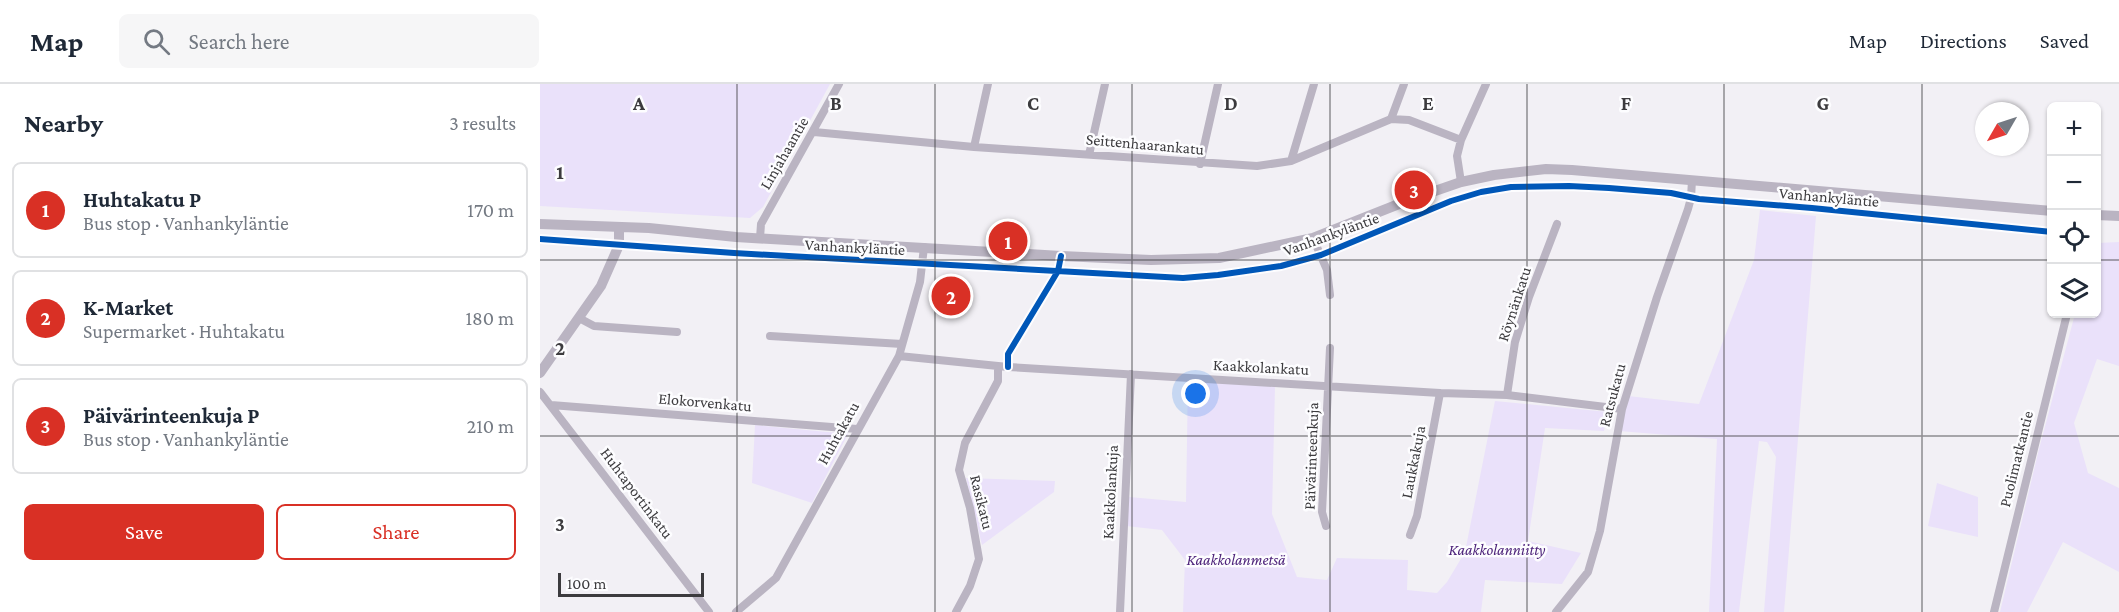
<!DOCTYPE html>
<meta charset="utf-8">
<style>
:root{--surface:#fff;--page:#f6f6f7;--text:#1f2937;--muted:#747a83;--line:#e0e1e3;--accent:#d93025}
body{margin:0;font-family:"Crimson Pro",serif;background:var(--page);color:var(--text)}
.controls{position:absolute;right:18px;top:18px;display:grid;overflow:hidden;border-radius:9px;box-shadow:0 2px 4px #0004}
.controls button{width:54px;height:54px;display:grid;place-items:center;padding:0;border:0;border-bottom:2px solid var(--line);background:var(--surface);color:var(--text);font:30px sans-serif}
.compass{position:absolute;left:1435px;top:18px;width:54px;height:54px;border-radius:50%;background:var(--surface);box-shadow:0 2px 4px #0004;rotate:231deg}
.scale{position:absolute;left:18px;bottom:15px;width:146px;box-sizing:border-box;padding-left:6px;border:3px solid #3c3b3e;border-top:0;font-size:16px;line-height:21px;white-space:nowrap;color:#3c3b3e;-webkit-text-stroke:4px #fdfdff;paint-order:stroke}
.you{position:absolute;left:656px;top:310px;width:21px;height:21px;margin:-15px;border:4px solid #fff;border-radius:50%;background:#1a73e8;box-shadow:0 0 0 9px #1a73e833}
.badge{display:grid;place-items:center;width:39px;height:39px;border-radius:50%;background:var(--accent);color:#fff;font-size:20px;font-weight:700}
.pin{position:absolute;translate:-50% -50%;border:3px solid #fff;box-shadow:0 2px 6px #0006}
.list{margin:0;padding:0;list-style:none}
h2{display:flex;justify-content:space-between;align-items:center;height:78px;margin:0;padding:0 24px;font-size:26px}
h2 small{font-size:20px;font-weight:400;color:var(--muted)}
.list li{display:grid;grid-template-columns:39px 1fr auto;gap:18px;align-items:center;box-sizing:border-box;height:96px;margin:0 12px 12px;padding:0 12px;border:2px solid var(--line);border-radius:9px}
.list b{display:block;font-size:22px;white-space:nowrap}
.list p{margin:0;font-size:20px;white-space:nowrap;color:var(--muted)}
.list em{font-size:20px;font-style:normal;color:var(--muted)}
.actions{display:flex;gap:12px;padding:18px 24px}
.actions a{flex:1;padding:14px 0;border:2px solid var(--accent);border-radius:9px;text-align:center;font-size:21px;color:var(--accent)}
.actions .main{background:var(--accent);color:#fff}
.icon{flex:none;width:33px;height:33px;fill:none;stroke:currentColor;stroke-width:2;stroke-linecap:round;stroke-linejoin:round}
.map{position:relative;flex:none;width:1579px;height:528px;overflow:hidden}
header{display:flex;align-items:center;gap:36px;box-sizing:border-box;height:84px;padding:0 30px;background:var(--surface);border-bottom:2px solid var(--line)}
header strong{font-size:28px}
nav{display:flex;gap:33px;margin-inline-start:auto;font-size:21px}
.search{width:420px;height:54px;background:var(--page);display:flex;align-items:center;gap:15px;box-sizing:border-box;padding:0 21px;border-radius:9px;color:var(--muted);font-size:22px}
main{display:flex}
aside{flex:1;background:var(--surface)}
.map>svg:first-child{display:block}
</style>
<header>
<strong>Map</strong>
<div class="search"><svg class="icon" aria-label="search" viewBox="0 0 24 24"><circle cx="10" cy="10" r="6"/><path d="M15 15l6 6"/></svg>Search here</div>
<nav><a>Map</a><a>Directions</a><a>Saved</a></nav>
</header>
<main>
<aside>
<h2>Nearby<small>3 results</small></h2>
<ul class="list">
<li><span class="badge">1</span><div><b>Huhtakatu P</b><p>Bus stop · Vanhankyläntie</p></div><em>170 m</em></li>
<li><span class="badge">2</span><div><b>K-Market</b><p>Supermarket · Huhtakatu</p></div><em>180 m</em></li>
<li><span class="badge">3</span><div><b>Päivärinteenkuja P</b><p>Bus stop · Vanhankyläntie</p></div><em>210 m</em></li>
</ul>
<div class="actions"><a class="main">Save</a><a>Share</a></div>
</aside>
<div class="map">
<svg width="1579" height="528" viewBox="0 0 1579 528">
<rect width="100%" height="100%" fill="#f2f0f5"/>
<!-- green -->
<path fill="#eae1fa" d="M0 0H290L223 123 210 134 0 122Z
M1220 126 1276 132 1244 528H1224L1236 373 1227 358 1219 357 1199 528H1169L1177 355 1079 347 1088 312 1159 320 1214 176Z
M1579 158V282L1557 275 1534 339 1548 389 1579 404V488L1523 458 1487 528H1460L1499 365 1535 230H1556L1557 159Z
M648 296 735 302 732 430 757 493 787 496 797 474 868 476 867 506 897 509 907 498 925 468 955 317 1068 328 1064 347 1005 344 988 457 1041 469 1022 500 945 496 941 528H643L645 476 622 446 586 442 589 413 646 418Z
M215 341 308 350 272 419 212 399Z
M426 394 515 397 514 408 442 461Z
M1397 399 1438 413V453L1388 442Z"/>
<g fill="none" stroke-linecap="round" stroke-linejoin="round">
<!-- minor -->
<path stroke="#bab4c2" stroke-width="8" d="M851 35 864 0
M274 48 434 63 717 82 751 77 851 35 869 36 921 56
M434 63 448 0
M549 71 565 0
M751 77 774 0
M660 80 678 0
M921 98 917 72 921 56 946 0
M220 154 221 140 299 0
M773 154 787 186 790 211
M39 234 54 242 137 248
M230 252 362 260
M359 272 468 283 900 309 967 311 1082 325
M0 308 169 528
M967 311 975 258 989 213 1017 140
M11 321 317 345
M786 442 782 428 790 264
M870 451 877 432 900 309
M196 528 236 494 359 272 380 198 384 163
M416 528 430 502 439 475 430 424 419 386 425 359 458 297V282
M580 528 591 290
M1016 528 1048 488 1060 447 1082 325 1117 213 1148 125 1151 114 1152 96
M1454 528 1527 230"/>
<!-- tertiary -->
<path stroke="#bab4c2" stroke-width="10" d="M1556 131 1579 132
M0 140 109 144 196 153 521 172 611 176 679 174 773 154 869 116 921 98 954 91 1006 85 1032 86 1512 127
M0 289 61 202 79 161V143"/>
<defs>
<path id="cycleway" d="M0 155 194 169 643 194 678 191 741 182 781 171 911 117 941 108 971 103 1029 102 1069 104 1131 109 1159 115 1272 124 1512 148
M468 283V270L518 187 521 172"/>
</defs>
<!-- cycleway casing -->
<use href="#cycleway" stroke="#fdfdff" stroke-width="10"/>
<!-- cycleway -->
<use href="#cycleway" stroke="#0057b8" stroke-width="6"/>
</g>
<!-- grid -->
<path fill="none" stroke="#3c3b3e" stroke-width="1.5" stroke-opacity="0.55" d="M197 0V528M395 0V528M592 0V528M790 0V528M987 0V528M1184 0V528M1382 0V528M0 176H1512M1556 176H1579M0 352H1579"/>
<g text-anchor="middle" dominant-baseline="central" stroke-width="5" stroke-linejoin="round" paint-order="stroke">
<!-- street labels -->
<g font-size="16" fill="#3c3b3e" stroke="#fdfdff">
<text transform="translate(605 60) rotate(5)">Seittenhaarankatu</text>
<text transform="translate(244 69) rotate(-60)">Linjahaantie</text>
<text transform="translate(1289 113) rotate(5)">Vanhankyläntie</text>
<text transform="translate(791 150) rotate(-20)">Vanhankyläntie</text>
<text transform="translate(315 163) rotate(3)">Vanhankyläntie</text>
<text transform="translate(974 220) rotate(-72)">Röynänkatu</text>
<text transform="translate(721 283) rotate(3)">Kaakkolankatu</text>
<text transform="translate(1072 311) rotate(-75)">Ratsukatu</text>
<text transform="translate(165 318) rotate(5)">Elokorvenkatu</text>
<text transform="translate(298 349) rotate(-61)">Huhtakatu</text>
<text transform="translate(771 372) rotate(-88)">Päivärinteenkuja</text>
<text transform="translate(1476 375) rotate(-76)">Puolimatkantie</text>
<text transform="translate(873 378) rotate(-79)">Laukkakuja</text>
<text transform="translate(570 408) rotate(-87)">Kaakkolankuja</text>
<text transform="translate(97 409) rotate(53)">Huhtaportinkatu</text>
<text transform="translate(442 418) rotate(76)">Rasikatu</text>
</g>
<!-- park labels -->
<g font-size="16" font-style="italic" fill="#4d237a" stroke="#fdfdff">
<text x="957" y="465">Kaakkolanniitty</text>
<text x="696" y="475">Kaakkolanmetsä</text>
</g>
</g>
<g font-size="20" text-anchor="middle" font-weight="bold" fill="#3c3b3e" stroke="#fdfdff" stroke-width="5" stroke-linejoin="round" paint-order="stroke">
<text x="99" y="26">A</text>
<text x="296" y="26">B</text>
<text x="493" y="26">C</text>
<text x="691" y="26">D</text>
<text x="888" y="26">E</text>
<text x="1086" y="26">F</text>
<text x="1283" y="26">G</text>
<text x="20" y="95">1</text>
<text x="20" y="271">2</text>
<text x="20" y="447">3</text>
</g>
</svg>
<div class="controls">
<button>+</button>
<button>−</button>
<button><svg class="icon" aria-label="locate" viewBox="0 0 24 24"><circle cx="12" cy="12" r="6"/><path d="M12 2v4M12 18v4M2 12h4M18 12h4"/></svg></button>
<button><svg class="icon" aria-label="layers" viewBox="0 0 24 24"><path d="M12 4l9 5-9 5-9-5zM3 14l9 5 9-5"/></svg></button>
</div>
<svg class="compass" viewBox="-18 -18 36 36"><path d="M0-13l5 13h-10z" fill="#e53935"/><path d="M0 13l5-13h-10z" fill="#747a83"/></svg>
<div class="scale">100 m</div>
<div class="you"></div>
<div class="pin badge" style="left:468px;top:157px">1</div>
<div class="pin badge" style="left:411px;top:212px">2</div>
<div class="pin badge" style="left:874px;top:106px">3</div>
</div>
</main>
